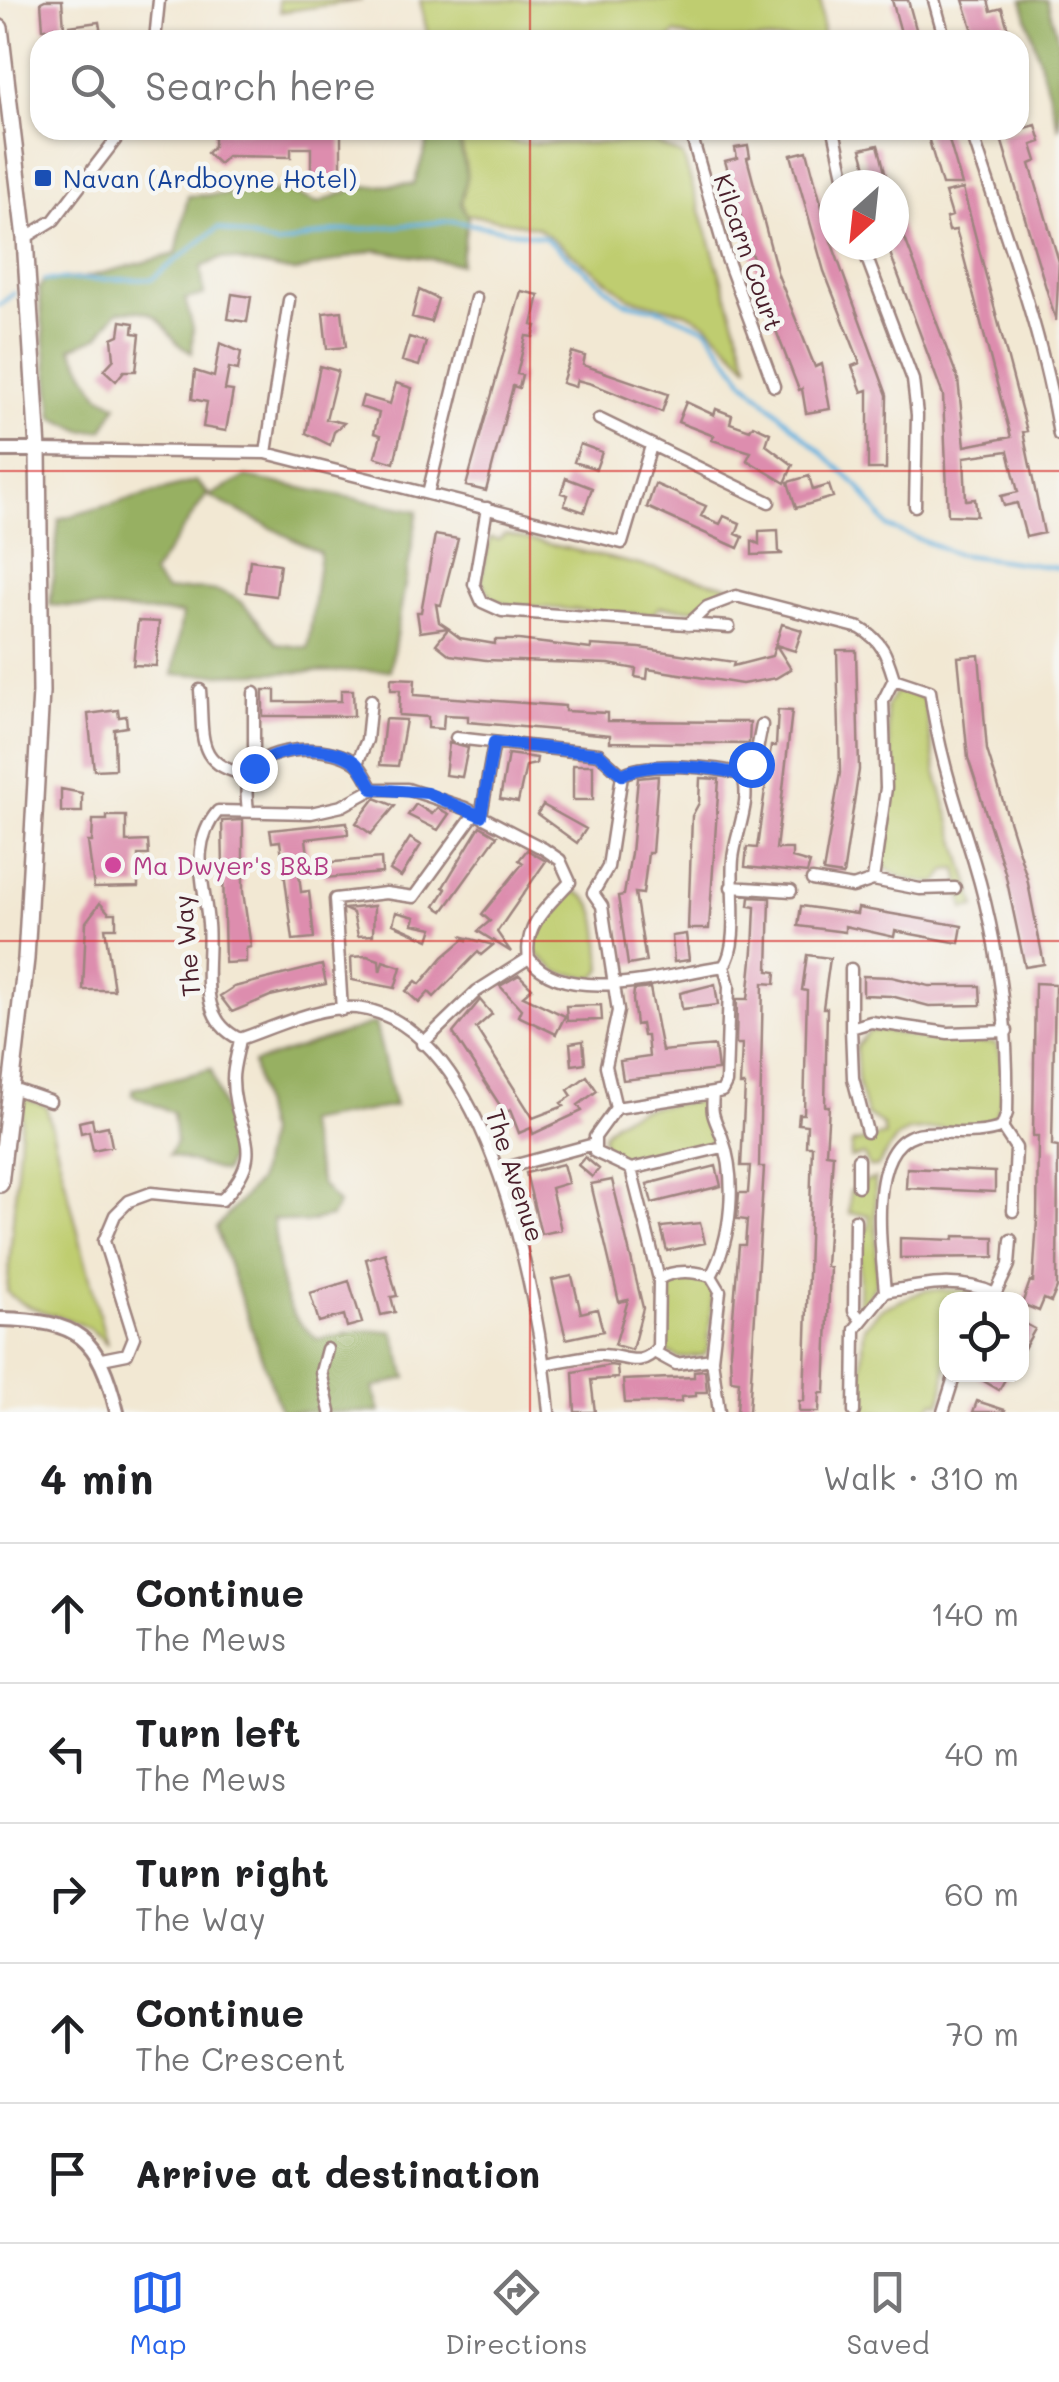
<!DOCTYPE html>
<meta charset="utf-8">
<style>
:root{--surface:#fff;--page:#f6f6f6;--text:#202124;--muted:#757577;--line:#e0e0e0;--accent:#2563eb}
body{margin:0;font-family:Mali,sans-serif;background:var(--page);color:var(--text)}
.controls{position:absolute;right:30px;bottom:30px;display:grid;overflow:hidden;border-radius:20px;box-shadow:0 2px 8px #0004}
.controls button{width:90px;height:90px;display:grid;place-items:center;padding:0;border:0;border-bottom:2px solid var(--line);background:var(--surface);color:var(--text);font:50px sans-serif}
.compass{position:absolute;left:819px;top:170px;width:90px;height:90px;border-radius:50%;background:var(--surface);box-shadow:0 2px 8px #0004;rotate:207deg}
.stop{position:absolute;width:30px;height:30px;margin:-22px;border:8px solid #2563eb;border-radius:50%;background:#fff}
.stop.end{background:#2563eb;border-color:#fff;box-shadow:0 2px 10px #0008}
.list{margin:0;padding:0;list-style:none}
h2{display:flex;justify-content:space-between;align-items:center;height:130px;margin:0;padding:0 40px;font-size:42px}
h2 small{font-size:32px;font-weight:400;color:var(--muted)}
.list li{display:grid;grid-template-columns:65px 1fr auto;gap:30px;align-items:center;box-sizing:border-box;height:140px;padding:0 40px;border-top:2px solid var(--line)}
.list b{display:block;font-size:38px;white-space:nowrap}
.list p{margin:0;font-size:32px;white-space:nowrap;color:var(--muted)}
.list em{font-size:32px;font-style:normal;color:var(--muted)}
.icon{flex:none;width:55px;height:55px;fill:none;stroke:currentColor;stroke-width:2;stroke-linecap:round;stroke-linejoin:round}
.map{position:relative;flex:none;width:1059px;height:1412px;overflow:hidden}
.search{position:absolute;background:var(--surface);box-shadow:0 2px 8px #0004;left:30px;right:30px;top:30px;height:110px;display:flex;align-items:center;gap:25px;box-sizing:border-box;padding:0 35px;border-radius:30px;color:var(--muted);font-size:38px}
.sheet{height:830px;background:var(--surface)}
nav{display:flex;justify-content:space-around;align-items:center;box-sizing:border-box;height:140px;border-top:2px solid var(--line);background:var(--surface);font-size:28px;color:var(--muted)}
nav a{display:grid;justify-items:center;gap:5px}
nav .on{color:var(--accent)}
.map>svg:first-child{display:block}
</style>
<div class="map">
<svg width="1059" height="1412" viewBox="0 0 1059 1412">
<rect width="100%" height="100%" fill="#f6f6f2"/>
<filter id="ink" filterUnits="userSpaceOnUse"><feTurbulence type="fractalNoise" baseFrequency=".01" numOctaves="2"/><feDisplacementMap in="SourceGraphic" scale="20" xChannelSelector="R" yChannelSelector="G"/><feConvolveMatrix kernelMatrix="1 2 1 2 8 2 1 2 1" color-interpolation-filters="sRGB"/></filter>
<filter id="wash" filterUnits="userSpaceOnUse"><feTurbulence type="fractalNoise" baseFrequency=".0048" numOctaves="4" result="noise"/><feDisplacementMap in="SourceGraphic" scale="40" xChannelSelector="R" yChannelSelector="G"/><feGaussianBlur stdDeviation="2.25" result="paint"/><feColorMatrix in="noise" values="0 0 0 0 0 0 0 0 0 0 0 0 0 0 0 0 0 1.4 0 .05"/><feComposite in="paint" operator="in"/></filter>
<g filter="url(#wash)">
<rect width="100%" height="100%" fill="#f2e8d3"/>
<!-- green -->
<path fill="#bfcd6f" stroke="#84764d" stroke-width="2.5" d="M278 0H363L280 12Z
M420 0H821L823 37 814 40H696L675 33 669 40H439L428 37Z
M459 130H481L517 143H656L683 156 749 366 707 324 687 313 630 298 537 227 466 214 461 203 467 176Z
M504 535H509L730 586 694 609 660 607 651 615 507 605 493 599 481 580 490 538 499 540Z
M907 690 924 699 936 772 976 907 964 909 957 869 947 870 937 883C913 883 897 878 879 863L893 780 886 707 896 691Z
M573 891C604 898 599 943 602 969L595 978 558 972 536 953C529 927 552 904 573 891Z
M882 1030 927 1040 995 1043C1009 1062 1006 1109 988 1125L908 1131 896 1139 877 1167H869L864 1155 850 1158 852 1143 885 1135 883 1125 867 1115 858 1083 856 1047 869 1031Z
M23 1098 46 1106 107 1345C81 1311 35 1320 7 1292Z
M700 1101 706 1104 712 1144 647 1161 605 1153 603 1135C622 1104 668 1105 700 1101Z
M875 1179 877 1281 862 1308 859 1305 860 1233 869 1227V1215L849 1213 850 1191H862L865 1181Z
M695 1276 706 1278 713 1288 708 1348 704 1355 679 1358 665 1350 663 1290 669 1281Z
M925 1290H971L981 1299 946 1300C946 1338 949 1368 940 1404L934 1401 926 1412H860L864 1327 881 1309Z"/>
<!-- forest -->
<path fill="#97b062" stroke="#706846" stroke-width="2.5" d="M1022 0H1047L1059 42V129Z
M458 136 467 176 461 203 468 218 460 264 375 250 295 272 222 258 201 267 204 295 185 299 193 328 192 353C158 337 171 303 117 312L98 337 71 348 98 394 117 405 103 430 83 431 53 418 39 289 44 280 83 278 176 254 188 196 288 191 318 203 358 187 414 184 428 140Z
M246 477 418 511 390 670 173 675 182 614 50 605 59 519 196 481 208 493 152 574 166 591C234 585 236 593 277 644L308 648 320 553 209 496Z
M375 1023 395 1106 305 1122 321 1184 338 1204 331 1217 303 1223 273 1219C280 1266 275 1312 319 1339L358 1331H393L407 1378 373 1388 380 1412H281L216 1228 258 1181 267 1133 253 1063Z
M211 1069 234 1145 224 1172 169 1155 176 1142 173 1113 132 1095 133 1089Z"/>
<g fill="none" stroke-linecap="round" stroke-linejoin="round">
<!-- stream -->
<path stroke="#66b2df" stroke-width="4" d="M44 280 152 279 218 228 277 245 331 232 452 221 544 237 624 302 661 310 707 329 745 382 859 487 888 527 956 554 1059 568
M0 305 14 293"/>
</g>
<g id="blocks">
<!-- building -->
<path fill="#dd8dae" d="M45 0H62L64 28 43 29 41 2Z
M892 0H908L919 40H903Z
M963 0H988L991 11 1002 8 1011 40H976Z
M99 22 101 34 70 38 69 26Z
M1036 125 1041 142 1032 145 1037 161 1030 164 1059 262 1056 321 1000 135Z
M214 130H341V185H311V148H291V157L227 156 219 164 207 153 214 146Z
M926 130H946L962 185H942Z
M878 145 881 156 888 185H871L861 149Z
M748 146 750 157 747 158 778 275 815 367 822 364 830 409 806 413 802 389 799 390 765 302 725 161 737 158 735 148Z
M807 151 831 241 887 395 886 469H868V390L862 392 852 366 860 363 824 271 791 155Z
M963 189 1027 431 1023 432 1044 533 1026 537 1017 503 1004 506 1001 496 1018 492 1008 451 964 457 966 500 975 499 977 516 948 515 943 395 887 245H894L895 212 958 379 965 446 1011 437 960 243 956 230 949 231 946 218 952 216 945 193Z
M419 290 438 299 431 322 412 317Z
M521 291 539 295 532 325 536 326 533 337 526 336 517 374 522 375 519 388 513 386 486 491 466 486Z
M232 294 251 297 247 322 228 319Z
M342 311 346 347 327 349 323 313Z
M121 321 134 323 133 333 140 334 136 371H124L116 381 104 370 114 359 112 338 119 335Z
M409 337 426 342 419 366 402 361Z
M220 343 241 352 238 370 229 368 225 390 233 391 226 431 203 427 207 402 192 399 195 371 214 377Z
M572 352 585 356 583 365 668 394 662 412 592 384 577 380 575 387 562 383Z
M320 366 338 371 326 419 344 423 334 432 330 445 306 433Z
M396 383 412 388 394 463 375 457 381 435 374 433 379 413 360 407 363 396 390 404Z
M686 402 714 415 716 409 732 415 730 423 750 430 753 425 770 433 766 445 793 465 785 483 747 460 751 452 712 440 714 436 678 422Z
M580 444 602 452 596 469 574 462Z
M809 476 813 490 829 485 833 497 796 508 788 482Z
M566 478 592 488 584 512 564 505 568 495 561 493Z
M655 484 706 506 701 516 720 524 724 516 740 523 736 534 743 537 738 548 647 507Z
M778 530 779 552 783 554 752 555V541L759 544V531Z
M435 535 458 539 441 605 436 604 439 622 448 628 420 632 417 612H421Z
M250 560 280 564 276 596 246 592Z
M138 621 159 622 156 666 133 665Z
M782 624 802 630 795 651 776 645 791 669 776 678 742 684 648 669 647 679 635 677 636 669 609 664 486 660 450 655 436 644 448 629 460 638 495 644V640H519L591 649V645L640 648 734 662 733 666 772 656Z
M837 650H856L859 770 843 875 823 872 840 773Z
M979 655 987 750 1027 878 1044 964 1025 967 1005 872 968 758 958 657Z
M391 678 415 679 414 695 565 706V711L607 713V721L750 722 749 744 610 742V735L468 722V716L444 715 443 729 428 728V717L399 715 400 690H391Z
M263 690H275V702H304L341 701V690H353L354 716H263Z
M118 710 119 717 126 716 127 727 114 729 115 769 94 770 88 714Z
M778 710 792 711 776 849H792V858L810 863 807 873 745 867 747 847 757 848 771 746H776Z
M385 719 406 720 398 766 380 765Z
M449 743 468 748 462 777 445 775Z
M508 754 537 758 536 764 526 766 518 802 500 799Z
M573 765H593V800H573Z
M658 776 652 853H648L643 894 635 893 646 962 628 965 618 896 624 895 631 853 638 778Z
M700 778 719 779 709 929H688L692 816 699 803Z
M61 789 82 793V812H61Z
M375 798 395 806 371 834 356 823Z
M416 804 432 814 437 808 449 814 438 830 408 815Z
M543 805 586 829 577 843 537 814Z
M107 816H126V842L148 841 149 855H138V887L94 888 88 842H92L93 820H107Z
M243 820V892L251 947 246 948V962L225 963 222 821Z
M347 822 348 834 306 839 309 863 298 865 301 892 309 891 314 938 293 940 280 841 272 842 270 830Z
M480 826 497 836 443 911 435 906 446 889 443 887Z
M410 838 421 845 401 877 390 870Z
M527 850 546 861 497 932 511 952 478 931 490 921 482 914 523 863 519 860Z
M381 858 382 873 325 878 323 863Z
M750 897 770 898 768 971 776 972 775 984 763 983 759 1167H764L749 1412H737L739 1381 731 1380 730 1351 739 1245H745L747 1220 737 1219 739 1193H748L750 1166H741L745 1085H740L742 1044H736L737 999H748L753 950 755 907 749 906Z
M100 903 109 913H116V928H105L114 990H83L86 922Z
M374 906 373 935 358 936 353 913 344 909Z
M801 906 857 914 858 908 962 926 959 943 895 931 894 937 845 926V932L798 926Z
M396 912 415 917 413 924 433 928 429 940 393 924Z
M686 934 689 960 674 962 672 936Z
M464 937 493 945 481 955 478 952 434 997 429 992 419 1003 406 991 416 981 420 984 443 957 464 939 468 941Z
M807 955 830 958 823 1008H827L825 1106H829L826 1153 833 1154 826 1266 830 1267 825 1393H820L819 1412H799V1401H804L812 1146H806L807 1125 798 1124 799 1114H804L807 991 802 990Z
M367 956 379 960 380 972 383 961 401 967 395 988 352 980 351 957Z
M322 965 326 984 270 996 232 1012 220 996 234 987Z
M519 975 532 988 523 996 565 1016 556 1034 518 1016 521 1009 500 986Z
M863 976 892 977 929 986H980L981 1005 929 1006 891 996 863 995Z
M1035 983 1055 984 1052 1146 1058 1147 1057 1288 1051 1302 1044 1299 1039 1311 1022 1304 1030 1281 1033 1282 1037 1220 1038 1136H1033Z
M715 984 718 1005 682 1009 680 993Z
M650 988 662 1051 715 1046 718 1070 623 1080 620 1061 649 1057 647 1036H643L641 1024 636 1025 633 1000 634 990Z
M480 1000 492 1014 476 1028 533 1118 564 1106 561 1103 572 1096 568 1090 587 1076 597 1091 578 1105 582 1111 533 1134 531 1128 519 1133 510 1110 505 1113 453 1033Z
M601 1005 602 1020 567 1021 566 1006Z
M583 1041 585 1063 572 1065 570 1043Z
M92 1119 94 1129 108 1126 112 1146 93 1150 89 1131 81 1133 79 1122Z
M585 1157 599 1169 592 1177 578 1165Z
M563 1164 568 1183 551 1188 561 1230 541 1234 526 1173Z
M716 1166 721 1186 652 1203 647 1184Z
M907 1168 995 1172V1192L906 1188Z
M612 1180 643 1308 632 1350 615 1345 628 1300 619 1302 591 1184Z
M700 1223 705 1243 667 1251 661 1227Z
M954 1236 994 1237V1257L900 1258V1238L954 1240Z
M385 1253 397 1296 391 1297 395 1312 381 1315 366 1259Z
M572 1276 581 1313 597 1309 603 1331 566 1339 552 1280Z
M349 1281 362 1323 347 1327 344 1315 319 1322 310 1293Z
M1022 1322 1035 1329 1022 1352Z
M610 1365 617 1366 618 1378 591 1380 595 1412H575L573 1372Z
M705 1370 707 1392H696V1396L681 1397V1402L625 1403 623 1380 694 1377V1371Z
M972 1374H1008L999 1390Z
M977 1401 1005 1410 1004 1412H973Z"/>
</g>
</g>
<g filter="url(#ink)">
<use href="#blocks" fill-opacity="0" stroke="#9e847f" stroke-width="2.5"/>
<g fill="none" stroke-linecap="round" stroke-linejoin="round">
<defs>
<path id="minor" d="M934 0 945 40
M155 40 159 0
M690 130 726 256 774 386
M834 130 846 185
M971 130C1003 230 1043 331 1059 435
M25 238 54 220 123 130
M862 245 913 380 917 415 915 506
M599 419 769 502
M38 450 266 453 622 543 651 446
M266 453 289 300
M428 493 476 298
M487 508 474 584 482 602 502 611 729 627
M688 625 707 607 736 596 860 628C883 641 887 656 894 679L883 701 886 788 873 880 920 889 955 888
M894 679 930 691C938 751 956 804 974 862 999 944 1009 1028 1007 1113L1002 1127 1016 1148 1013 1211
M200 690C204 736 194 766 249 775
M456 738 599 754 622 775
M357 763 367 740 371 700
M254 767V693
M622 775C642 761 719 766 742 775
M742 775 756 755 762 725
M248 810C246 795 244 777 256 765 277 745 333 745 356 763 363 768 368 781 373 789
M481 816 494 743
M812 880 853 887 873 880
M570 882C550 904 523 925 529 958 565 1008 673 973 724 966 740 944 730 889 733 859 735 835 753 799 742 775
M731 887 791 891
M342 1010 335 899 386 893 414 897 475 813
M851 1028V969
M240 1039C194 1018 212 964 208 924 205 884 188 846 218 811L311 813 342 806 373 789H407L465 808 544 849 560 860 570 882
M240 1039C275 1027 320 1005 357 1008 490 1022 540 1307 549 1412
M422 1044 477 991 529 958
M12 1088 50 1101
M713 1093 616 1108 595 1137V1152L631 1169 723 1147
M616 1108 606 1066 618 1011 602 906 593 893 608 867 622 775
M867 1132 853 1078 851 1028 871 1022 948 1033 1007 1031
M858 1159V1186
M498 1170 594 1144
M855 1220 854 1311 861 1320
M711 1276C732 1238 737 1179 722 1137 714 1116 711 1117 713 1093L722 1091 726 1083 729 986 724 966
M995 1294C959 1277 923 1285 885 1292 882 1251 863 1138 924 1133 949 1131 978 1137 1002 1127
M993 1299 1009 1265 1011 1240
M327 1349 321 1372 330 1412
M654 1352 676 1364 712 1359 720 1291 711 1276C693 1271 674 1269 659 1279
M102 1359 127 1354 134 1337 104 1241 115 1215 129 1201 151 1193 222 1200C272 1148 233 1133 233 1079 233 1066 238 1052 240 1039
M712 1359 719 1412
M545 1364C563 1361 582 1356 600 1355 623 1354 640 1371 658 1347L659 1279 631 1169
M854 1412 855 1329 885 1292
M943 1412 955 1374"/>
<path id="tertiary" d="M0 450H38
M0 1319C79 1321 98 1335 117 1412"/>
<path id="secondary" d="M0 28 25 238 38 450 41 692 26 959 0 1184"/>
</defs>
<!-- minor casing -->
<use href="#minor" stroke="#9e847f" stroke-width="15"/>
<!-- tertiary casing -->
<use href="#tertiary" stroke="#9e847f" stroke-width="18"/>
<!-- secondary casing -->
<use href="#secondary" stroke="#9e847f" stroke-width="20"/>
<!-- minor -->
<use href="#minor" stroke="#fff" stroke-width="10"/>
<!-- tertiary -->
<use href="#tertiary" stroke="#fff" stroke-width="12"/>
<!-- secondary -->
<use href="#secondary" stroke="#fff" stroke-width="15"/>
</g>
</g>
<g fill="none" stroke-linecap="round" stroke-linejoin="round" filter="url(#ink)">
<!-- route -->
<path stroke="#2563eb" stroke-width="12" d="M254 768C275 746 329 743 355 762 362 768 368 781 373 789L427 793 481 816 494 742 599 754 622 775C642 761 719 766 742 776L751 764"/>
</g>
<!-- grid -->
<path fill="none" stroke="#d62828" stroke-width="2.5" stroke-opacity="0.55" d="M530 0V40M530 130V1412M0 471H1059M0 941H1059"/>
<!-- markers -->
<rect fill="#1a4fb4" stroke="#f6f6f2" stroke-width="4" x="33" y="168" width="20" height="20" rx="5"/>
<circle fill="#d1479c" stroke="#f6f6f2" stroke-width="4" cx="113" cy="865" r="10"/>
<g text-anchor="middle" dominant-baseline="central" stroke-width="9" stroke-linejoin="round" paint-order="stroke">
<!-- transit labels -->
<g font-size="25" fill="#164399" stroke="#f6f6f2" text-anchor="start">
<text x="63" y="178">Navan (Ardboyne Hotel)</text>
</g>
<!-- street labels -->
<g font-size="25" fill="#4a1f2b" stroke="#f6f6f2">
<text transform="translate(749 252) rotate(71)">Kilcarn Court</text>
<text transform="translate(186 946) rotate(-95)">The Way</text>
<text transform="translate(516 1175) rotate(72)">The Avenue</text>
</g>
<!-- hotel labels -->
<g font-size="25" fill="#b23c85" stroke="#f6f6f2" text-anchor="start">
<text x="133" y="865">Ma Dwyer's B&amp;B</text>
</g>
</g>
</svg>
<div class="controls">
<button><svg class="icon" aria-label="locate" viewBox="0 0 24 24"><circle cx="12" cy="12" r="6"/><path d="M12 2v4M12 18v4M2 12h4M18 12h4"/></svg></button>
</div>
<svg class="compass" viewBox="-18 -18 36 36"><path d="M0-13l5 13h-10z" fill="#e53935"/><path d="M0 13l5-13h-10z" fill="#757577"/></svg>
<div class="stop" style="left:751px;top:764px"></div>
<div class="stop end" style="left:254px;top:768px"></div>
<div class="search"><svg class="icon" aria-label="search" viewBox="0 0 24 24"><circle cx="10" cy="10" r="6"/><path d="M15 15l6 6"/></svg>Search here</div>
</div>
<section class="sheet">
<h2>4 min<small>Walk · 310 m</small></h2>
<ul class="list">
<li><svg class="icon" aria-label="ahead" viewBox="0 0 24 24"><path d="M12 20V5M6 11l6-6 6 6"/></svg><div><b>Continue</b><p>The Mews</p></div><em>140 m</em></li>
<li><svg class="icon" aria-label="left" viewBox="0 0 24 24"><path d="M17 20v-9H6M10 6l-5 5 5 5"/></svg><div><b>Turn left</b><p>The Mews</p></div><em>40 m</em></li>
<li><svg class="icon" aria-label="right" viewBox="0 0 24 24"><path d="M7 20v-9h11M14 6l5 5-5 5"/></svg><div><b>Turn right</b><p>The Way</p></div><em>60 m</em></li>
<li><svg class="icon" aria-label="ahead" viewBox="0 0 24 24"><path d="M12 20V5M6 11l6-6 6 6"/></svg><div><b>Continue</b><p>The Crescent</p></div><em>70 m</em></li>
<li><svg class="icon" aria-label="arrive" viewBox="0 0 24 24"><path d="M6 21V4h12l-3 4 3 4H6"/></svg><div><b>Arrive at destination</b></div></li>
</ul>
</section>
<nav>
<a class="on"><svg class="icon" aria-label="map" viewBox="0 0 24 24"><path d="M3 6l6-2 6 2 6-2v14l-6 2-6-2-6 2zM9 4v14M15 6v14"/></svg>Map</a>
<a><svg class="icon" aria-label="directions" viewBox="0 0 24 24"><path d="M12 3l9 9-9 9-9-9zM9 14v-3h6M13 9l2 2-2 2"/></svg>Directions</a>
<a><svg class="icon" aria-label="saved" viewBox="0 0 24 24"><path d="M7 4h10v16l-5-4-5 4z"/></svg>Saved</a>
</nav>
